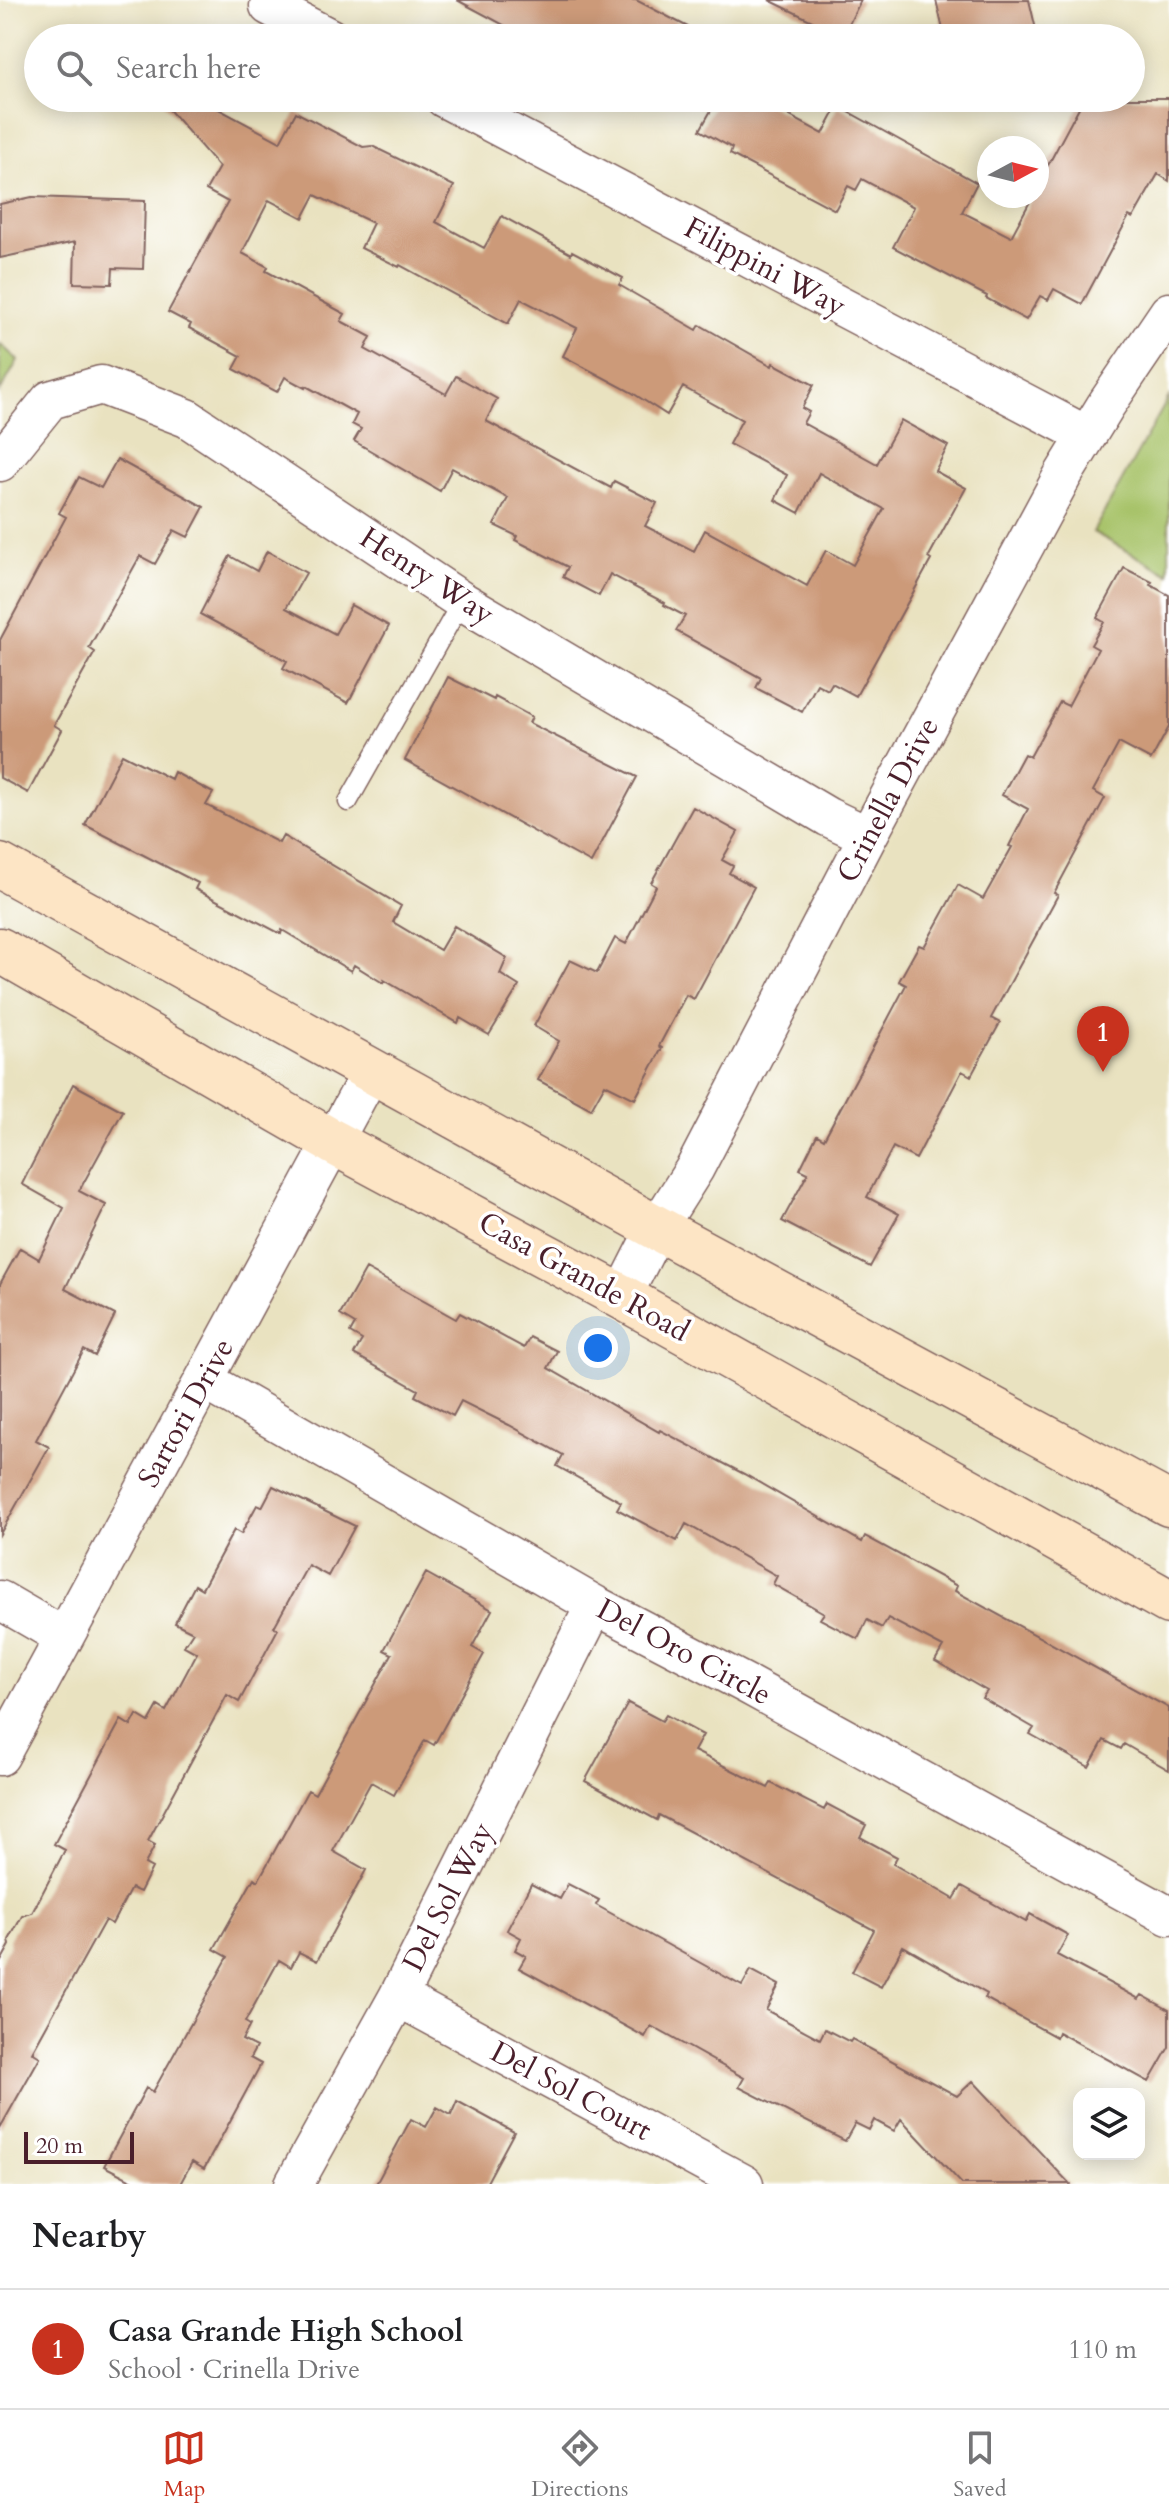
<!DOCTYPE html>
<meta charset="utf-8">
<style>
:root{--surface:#fff;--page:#f6f6f6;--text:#202124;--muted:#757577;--line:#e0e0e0;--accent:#c8321e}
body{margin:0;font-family:Cardo,serif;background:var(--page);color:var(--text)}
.controls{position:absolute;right:24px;bottom:24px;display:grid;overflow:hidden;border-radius:16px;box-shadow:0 4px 20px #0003}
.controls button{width:72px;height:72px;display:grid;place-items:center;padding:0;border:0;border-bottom:2px solid var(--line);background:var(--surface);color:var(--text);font:40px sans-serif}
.compass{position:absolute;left:977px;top:136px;width:72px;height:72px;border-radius:50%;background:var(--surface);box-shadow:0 4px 20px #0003;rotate:83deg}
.scale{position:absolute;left:24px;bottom:20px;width:110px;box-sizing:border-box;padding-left:8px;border:4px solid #4a1f2b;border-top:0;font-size:22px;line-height:28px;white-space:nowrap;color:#4a1f2b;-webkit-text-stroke:6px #fff;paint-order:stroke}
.you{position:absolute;left:598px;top:1348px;width:28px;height:28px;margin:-20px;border:6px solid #fff;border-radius:50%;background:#1a73e8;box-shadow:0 0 0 12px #1a73e833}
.badge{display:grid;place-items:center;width:52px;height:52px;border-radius:50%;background:var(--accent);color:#fff;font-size:26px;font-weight:700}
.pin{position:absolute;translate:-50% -66px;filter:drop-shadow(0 2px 4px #0008)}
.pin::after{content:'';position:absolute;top:42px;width:28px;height:24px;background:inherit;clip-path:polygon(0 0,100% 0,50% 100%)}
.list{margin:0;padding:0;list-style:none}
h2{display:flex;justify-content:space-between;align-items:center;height:104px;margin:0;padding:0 32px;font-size:34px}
h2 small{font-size:26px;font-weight:400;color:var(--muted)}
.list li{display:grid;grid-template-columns:52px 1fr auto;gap:24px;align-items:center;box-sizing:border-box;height:120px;padding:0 32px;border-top:2px solid var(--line)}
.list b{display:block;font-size:30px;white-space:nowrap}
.list p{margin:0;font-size:26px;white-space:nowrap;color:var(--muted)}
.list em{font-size:26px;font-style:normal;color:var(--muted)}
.icon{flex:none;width:44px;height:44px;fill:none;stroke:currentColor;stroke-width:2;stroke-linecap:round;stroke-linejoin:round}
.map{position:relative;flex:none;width:1169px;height:2184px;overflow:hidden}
.search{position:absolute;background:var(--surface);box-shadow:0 4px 20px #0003;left:24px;right:24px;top:24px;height:88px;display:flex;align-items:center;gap:20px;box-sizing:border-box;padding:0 28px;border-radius:44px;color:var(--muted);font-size:30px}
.sheet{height:224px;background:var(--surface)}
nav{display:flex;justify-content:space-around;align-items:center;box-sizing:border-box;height:112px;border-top:2px solid var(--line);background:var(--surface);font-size:22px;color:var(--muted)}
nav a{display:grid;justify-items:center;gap:4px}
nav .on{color:var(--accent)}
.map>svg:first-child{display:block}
</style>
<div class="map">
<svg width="1169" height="2184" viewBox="0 0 1169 2184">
<rect width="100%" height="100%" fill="#fff"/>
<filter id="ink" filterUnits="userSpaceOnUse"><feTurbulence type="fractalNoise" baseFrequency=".0125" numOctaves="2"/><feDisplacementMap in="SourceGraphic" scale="16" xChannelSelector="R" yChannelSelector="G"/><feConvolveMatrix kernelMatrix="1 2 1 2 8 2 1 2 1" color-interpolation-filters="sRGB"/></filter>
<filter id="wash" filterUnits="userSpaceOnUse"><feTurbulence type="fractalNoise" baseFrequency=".006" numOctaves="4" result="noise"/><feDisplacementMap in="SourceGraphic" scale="32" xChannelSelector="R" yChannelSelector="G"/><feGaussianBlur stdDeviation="1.8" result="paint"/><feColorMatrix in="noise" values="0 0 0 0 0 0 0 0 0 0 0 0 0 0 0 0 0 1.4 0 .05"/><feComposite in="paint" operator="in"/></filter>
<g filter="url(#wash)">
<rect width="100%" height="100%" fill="#e9e2c0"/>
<!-- green -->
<path fill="#a7c369" stroke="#78714a" stroke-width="2" d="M0 344 18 360 0 392Z
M1169 397V574L1093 532Z"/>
<g id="blocks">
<!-- building -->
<path fill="#cc9a79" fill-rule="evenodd" d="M457 0H636L709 38H528Z
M769 0H861L843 36Z
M936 0H1029L1038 38H945Z
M159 98H198L280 142 296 112 363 147 372 146 454 186 436 222 484 248 502 216 571 254 572 251 623 278 619 285 697 330 700 325 772 366 773 363 814 385 802 408 809 412 803 423 877 464 901 420 948 446 935 471 966 488 928 558 931 560 856 696 832 683 828 690 817 684 802 712 756 688 761 678 676 631 685 616 664 605 665 603 610 574 599 596 563 577 568 567 515 540 517 536 494 525 508 498 452 468 440 491 354 441 361 429 352 424 357 414 306 386 305 388 285 377 277 392 234 369 241 356 189 328 191 324 168 312 228 202 206 190 219 167ZM315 195 373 223 361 248 399 267 400 265 508 324 521 299 577 328 563 356 631 392 667 415 683 387 742 420 729 444 787 475 775 500 799 513 819 473 884 509 853 565 826 550 807 586 705 530 694 551 645 526 657 503 614 481 611 488 486 421 497 399 456 376 446 394 365 349 371 337 341 321 345 314 266 271 268 267 242 253 269 200 303 218Z
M718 98H757L823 134 838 106 977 183 962 212 1011 237 1033 196H1037V189L1046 169 1084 98H1169V181L1158 174 1133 218 1129 216 1082 304 1054 289 1048 300 1040 296 1026 320 986 298 987 296 893 247 914 207 862 179 856 190 848 186 835 210 730 154 732 148 700 130Z
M32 197 145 201 143 269 113 268 112 284 74 283 75 242 0 258V204Z
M117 459 204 507 188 537 174 530 155 564 140 556 89 648 95 652 54 725 62 730 28 793 0 778V640L66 517 59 513 79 477 101 488Z
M267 551 306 573 286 608 335 634 351 605 389 626 348 703 283 668 287 661 200 614 230 556 257 571Z
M1124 568 1152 582 1150 585 1169 595V727L1151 760 1119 743 1093 791 1105 798 1054 893 1058 895 991 1018 1000 1023 971 1076 962 1071 916 1159 893 1147 867 1197 899 1214 870 1267 782 1221 808 1173 800 1169 817 1135 824 1139 906 985 899 981 919 945 924 947 958 885 983 899 1012 847 1009 846 1028 809 1002 795 1024 754 1030 757 1060 702 1068 706 1098 649 1091 645 1104 622 1097 618Z
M448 677 494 700 495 697 532 717 529 723 637 777 591 863 405 760Z
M122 754 171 779 174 772 213 793 206 805 279 843 283 836 401 906 393 922 440 950 454 926 507 958 500 974 519 986 489 1035 460 1018 458 1023 384 980 383 983 354 965 351 971 282 930 281 934 195 889 198 883 85 825Z
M693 807 738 832 722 860 733 866 729 873 754 887 694 999 686 995 659 1046 662 1048 635 1099 605 1084 591 1109 538 1080 559 1041 534 1026 570 960 597 973 615 938 626 944 656 886 651 883Z
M73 1084 123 1111 79 1191 106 1205 65 1289 115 1315 95 1356 84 1350 36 1440 49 1447 0 1534V1284L20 1248 39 1259 64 1208 22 1184Z
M366 1269 456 1319 460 1313 524 1348 530 1337 557 1351 548 1368 659 1432 660 1430 744 1474 862 1542 865 1536 957 1586 955 1591 1169 1708V1770L1124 1744 1121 1749 1104 1740 1089 1767 1030 1734 1034 1728 982 1698 987 1691 935 1661 943 1647 888 1618 882 1628 867 1620 858 1639 820 1619 824 1613 773 1584 777 1576 686 1524 677 1541 617 1509 621 1502 557 1466 563 1455 509 1425 461 1401 453 1416 415 1396 418 1390 354 1354 362 1340 350 1333 355 1324 340 1315Z
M273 1486 355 1526 328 1576 308 1565 274 1627 278 1629 239 1702 227 1695 148 1841 155 1845 145 1864 152 1868 140 1892 131 1888 112 1924 105 1920 32 2052 40 2057 0 2128V1963L10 1945 9 1940 22 1916 32 1913 65 1850 54 1844 121 1720 131 1726 137 1715 149 1722 158 1706 166 1711 197 1653 184 1646 193 1632 175 1623 195 1585 202 1589 234 1530 241 1534 257 1505 262 1507Z
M426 1573 492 1610 472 1647 484 1654 434 1745 425 1740 394 1795 371 1782 333 1851 366 1870 317 1961 299 1952 291 1967 279 1960 245 2022 250 2025 242 2040 256 2047 250 2058 261 2064 204 2169 192 2162 180 2184H139L104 2166 146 2088 153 2092 228 1957 214 1949 254 1878 258 1881 308 1790 315 1794 392 1654 384 1650Z
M628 1703 662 1721 666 1715 703 1735 694 1751 768 1788 771 1783 824 1810 827 1804 866 1825 860 1837 897 1857 893 1864 954 1899 962 1886 1026 1922 1030 1914 1068 1935 1057 1955 1139 1999 1142 1995 1169 2010V2047L1149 2082 1058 2032 1056 2037 985 1998 987 1994 903 1946 881 1987 852 1972 874 1930 659 1815 657 1820 585 1781Z
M531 1884 560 1899 568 1884 599 1900 596 1905 742 1986 751 1970 779 1985 766 2010 820 2039 825 2029 850 2042 852 2039 957 2096 973 2081 1070 2184H962L901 2119 894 2131 874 2120 869 2130 855 2123 845 2141 739 2087 744 2078 651 2026 645 2037 519 1968 526 1956 515 1950 521 1938 507 1930Z
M457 2101 514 2132 486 2184H376L411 2119 426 2127 437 2107 451 2115Z"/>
</g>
</g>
<g filter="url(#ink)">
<use href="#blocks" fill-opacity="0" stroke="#82635f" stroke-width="2"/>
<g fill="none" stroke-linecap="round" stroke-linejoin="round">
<defs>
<path id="lane" d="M348 802 462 601"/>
<path id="street" d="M272 0 269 6 330 38
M444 98 1086 435
M0 462 50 400 101 385 187 418 462 601 828 817 868 836
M622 1297 657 1228 695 1168 868 836 1063 475 1106 405 1169 312
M204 1380 595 1605 748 1685 1169 1916
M0 1600 64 1637
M0 1756 372 1070
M398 1997 744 2184
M294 2184 398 1997 595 1605"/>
<path id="secondary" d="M0 866 657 1228 1169 1504
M0 950 333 1142 622 1297 1169 1602"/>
</defs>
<!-- lane casing -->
<use href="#lane" stroke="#82635f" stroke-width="21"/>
<!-- street casing -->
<use href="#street" stroke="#82635f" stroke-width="41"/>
<!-- secondary casing -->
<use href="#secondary" stroke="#82635f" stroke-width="47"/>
<!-- lane -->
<use href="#lane" stroke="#fff" stroke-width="18"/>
<!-- street -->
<use href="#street" stroke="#fff" stroke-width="38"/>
<!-- secondary -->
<use href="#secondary" stroke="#fde5c5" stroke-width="44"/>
</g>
</g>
<g text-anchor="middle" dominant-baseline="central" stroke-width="7" stroke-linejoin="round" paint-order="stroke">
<!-- street labels -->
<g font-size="30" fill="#4a1f2b" stroke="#fff">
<text transform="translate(765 267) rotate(28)">Filippini Way</text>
<text transform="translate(427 576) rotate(33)">Henry Way</text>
<text transform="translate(888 800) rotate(-62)">Crinella Drive</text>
<text transform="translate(584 1277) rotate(29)">Casa Grande Road</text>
<text transform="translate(186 1413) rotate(-61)">Sartori Drive</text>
<text transform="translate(684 1652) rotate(28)">Del Oro Circle</text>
<text transform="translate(448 1897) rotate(-63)">Del Sol Way</text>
<text transform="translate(571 2091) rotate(28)">Del Sol Court</text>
</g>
</g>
</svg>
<div class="controls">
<button><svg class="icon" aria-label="layers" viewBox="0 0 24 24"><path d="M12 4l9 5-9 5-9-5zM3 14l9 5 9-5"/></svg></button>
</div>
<svg class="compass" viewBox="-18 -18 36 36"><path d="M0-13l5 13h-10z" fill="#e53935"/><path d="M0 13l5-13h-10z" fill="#757577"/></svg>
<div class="scale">20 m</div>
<div class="you"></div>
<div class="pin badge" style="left:1103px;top:1072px">1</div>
<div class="search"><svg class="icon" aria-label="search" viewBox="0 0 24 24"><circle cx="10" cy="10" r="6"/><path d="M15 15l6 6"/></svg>Search here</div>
</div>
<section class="sheet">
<h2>Nearby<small></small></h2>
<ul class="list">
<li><span class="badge">1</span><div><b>Casa Grande High School</b><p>School · Crinella Drive</p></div><em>110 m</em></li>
</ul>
</section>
<nav>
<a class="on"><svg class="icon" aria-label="map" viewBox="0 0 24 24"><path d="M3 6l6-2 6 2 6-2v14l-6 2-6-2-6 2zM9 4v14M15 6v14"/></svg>Map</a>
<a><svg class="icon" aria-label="directions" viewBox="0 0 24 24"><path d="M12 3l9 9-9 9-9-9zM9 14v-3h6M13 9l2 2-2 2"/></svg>Directions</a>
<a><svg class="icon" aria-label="saved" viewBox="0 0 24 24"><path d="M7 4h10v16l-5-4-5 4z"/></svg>Saved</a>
</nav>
